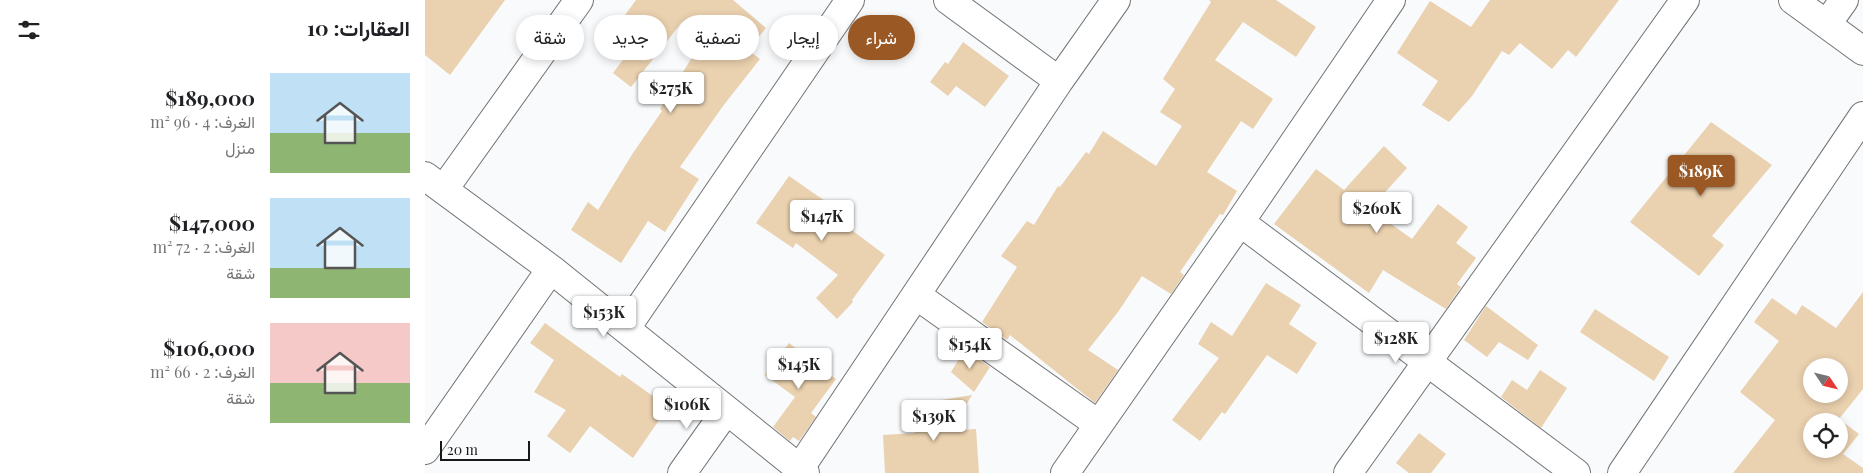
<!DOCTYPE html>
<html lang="ar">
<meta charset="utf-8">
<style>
:root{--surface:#fff;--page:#f2f2f2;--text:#202124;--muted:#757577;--accent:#995824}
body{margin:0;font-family:"Playfair Display",Vazirmatn,serif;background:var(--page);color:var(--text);direction:rtl;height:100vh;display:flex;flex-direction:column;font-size:19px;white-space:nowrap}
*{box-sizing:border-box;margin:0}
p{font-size:16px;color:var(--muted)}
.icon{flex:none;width:28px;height:28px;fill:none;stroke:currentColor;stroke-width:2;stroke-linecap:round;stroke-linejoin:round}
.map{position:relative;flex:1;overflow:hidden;direction:ltr}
.sheet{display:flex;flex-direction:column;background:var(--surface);width:425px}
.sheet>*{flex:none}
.guide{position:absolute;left:15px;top:15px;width:475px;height:45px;direction:rtl;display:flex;gap:10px}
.needle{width:32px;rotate:125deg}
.fabs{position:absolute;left:1378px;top:358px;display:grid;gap:10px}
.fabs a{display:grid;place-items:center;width:45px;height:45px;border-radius:50%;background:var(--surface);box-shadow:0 2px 8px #0003;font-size:25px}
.scale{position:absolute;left:15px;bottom:12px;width:90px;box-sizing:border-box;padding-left:5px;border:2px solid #171818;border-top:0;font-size:14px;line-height:18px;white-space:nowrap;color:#171818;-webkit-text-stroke:4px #f8fafc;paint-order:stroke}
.price{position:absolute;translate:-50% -42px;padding:0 11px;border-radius:5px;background:#fff;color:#222;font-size:16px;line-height:32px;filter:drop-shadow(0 1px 2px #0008)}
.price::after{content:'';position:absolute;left:50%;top:30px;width:15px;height:11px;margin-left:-8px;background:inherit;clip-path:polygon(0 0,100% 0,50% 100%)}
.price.on{background:var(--accent);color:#fff}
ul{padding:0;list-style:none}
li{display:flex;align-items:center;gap:15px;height:125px;padding:0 15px}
li span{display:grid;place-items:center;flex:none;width:140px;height:100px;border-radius:0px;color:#555}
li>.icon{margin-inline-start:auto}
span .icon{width:60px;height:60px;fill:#fffc;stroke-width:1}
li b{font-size:21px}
h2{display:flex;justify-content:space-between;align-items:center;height:60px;padding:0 15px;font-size:21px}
.pill{padding:0 18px;border-radius:22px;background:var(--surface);box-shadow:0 2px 8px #0003;font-size:18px;line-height:45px}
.pill.on{background:var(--accent);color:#fff}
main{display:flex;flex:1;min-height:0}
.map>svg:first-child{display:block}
.building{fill:#ead1af;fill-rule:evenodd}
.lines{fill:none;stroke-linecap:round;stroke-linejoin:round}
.minor-casing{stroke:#727475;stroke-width:30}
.highway-casing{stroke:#727475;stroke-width:30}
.minor{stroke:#fff;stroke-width:28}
.highway{stroke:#fff;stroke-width:28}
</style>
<main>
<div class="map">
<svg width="1438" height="473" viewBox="0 0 1438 473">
<rect width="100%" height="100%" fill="#f8fafc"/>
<!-- building -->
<path class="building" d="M0 0H80L25 75 0 55Z
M211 0H308L341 28 323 50 335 59 298 106 255 167 274 179 240 232 223 221 196 263 146 230 163 202 173 210 208 153 237 111 235 109 279 38 257 22 206 87 188 73 209 45 189 30Z
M784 0H851L891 27 871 57 818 22 790 60 848 99 828 129 816 121 782 172 812 191 798 215 795 214 755 272 759 275 746 294 717 276 693 312 663 350 693 370 670 403 585 335 582 340 557 322 592 267 576 256 602 221 609 225 633 186 635 187 661 152 664 154 678 131 731 166 757 126 735 112 750 89 738 79 786 2Z
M1065 0H1194L1151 57 1143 50 1127 69 1095 43 1084 55 1077 51 1047 96 1024 122 997 105 1013 81 972 53 1005 1 1046 27Z
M538 42 584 76 560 107 531 86 523 96 505 82 520 62 523 64Z
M1286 122 1347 165 1287 236 1299 245 1274 276 1205 222Z
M959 146 982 168 945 209 987 239 1013 204 1043 227 1031 243 1051 258 1032 284 1036 287 1021 309 958 270 944 293 849 224 891 169 919 190Z
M364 176 400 201 396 207 460 255 427 300 428 302 412 319 391 298 413 275 371 243 368 248 331 223Z
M841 283 876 305 864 324 892 343 872 374 842 355 800 414 797 412 775 441 747 420 794 358 773 344 786 322 807 336Z
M1438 292V389L1414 419 1434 434 1418 454 1438 468V473H1308L1350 420 1315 392 1354 341 1329 322 1347 298 1371 315 1377 305 1411 328ZM1386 366H1414V394H1386ZM1386 421H1414V449H1386Z
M1061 306 1113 345 1103 360 1074 342 1062 357 1039 340Z
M1170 309 1244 357 1229 381 1155 332Z
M120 323 195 377 197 374 243 407 208 458 165 426 145 453 122 436 141 410 109 392 129 360 105 343Z
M364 343 411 379 386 413 391 417 374 441 368 437 365 441 348 427 370 397 340 375Z
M540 349 565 367 549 392 526 372Z
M1115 370 1142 388 1116 428 1076 397 1087 380 1102 390Z
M547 395 525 431 551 429 554 473H460L458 435 490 433 486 405Z
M994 433 1021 454 1006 473H984L971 463Z"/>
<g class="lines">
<defs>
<path id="minor" d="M523 0 634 81
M1402 24 1419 0
M0 176 126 269 380 473
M19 189 154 0
M815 222 1151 473
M491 295 673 424
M201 328 425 0
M0 450 126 269
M375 468 634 81 691 0
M257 473 301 411
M640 473 815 222 966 0
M923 473 1260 0
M1197 473 1438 116"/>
<path id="highway" d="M1368 0 1438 51"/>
</defs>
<!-- minor casing -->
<use href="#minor" class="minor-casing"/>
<!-- highway casing -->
<use href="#highway" class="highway-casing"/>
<!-- minor -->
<use href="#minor" class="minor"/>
<!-- highway -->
<use href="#highway" class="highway"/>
</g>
</svg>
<div class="fabs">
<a><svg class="needle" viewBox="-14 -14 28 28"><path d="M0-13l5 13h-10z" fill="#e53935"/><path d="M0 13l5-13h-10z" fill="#757577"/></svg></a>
<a><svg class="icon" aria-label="locate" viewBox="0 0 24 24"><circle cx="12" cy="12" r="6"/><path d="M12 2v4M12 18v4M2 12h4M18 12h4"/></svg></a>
</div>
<div class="scale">20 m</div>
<b class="price" style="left:246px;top:114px">$275K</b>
<b class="price on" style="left:1276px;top:197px">$189K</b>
<b class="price" style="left:952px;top:234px">$260K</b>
<b class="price" style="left:397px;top:242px">$147K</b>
<b class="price" style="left:179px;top:338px">$153K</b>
<b class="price" style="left:971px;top:364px">$128K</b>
<b class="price" style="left:545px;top:370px">$154K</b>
<b class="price" style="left:374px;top:390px">$145K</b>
<b class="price" style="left:262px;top:430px">$106K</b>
<b class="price" style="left:509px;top:442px">$139K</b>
<div class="guide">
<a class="pill on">شراء</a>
<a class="pill">إيجار</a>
<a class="pill">تصفية</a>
<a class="pill">جديد</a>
<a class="pill">شقة</a>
</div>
</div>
<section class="sheet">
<h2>العقارات: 10<svg class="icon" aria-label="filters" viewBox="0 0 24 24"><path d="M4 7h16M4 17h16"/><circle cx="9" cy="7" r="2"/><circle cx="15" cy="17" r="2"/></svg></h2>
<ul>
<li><span style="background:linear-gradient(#bfe0f5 60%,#8fb573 0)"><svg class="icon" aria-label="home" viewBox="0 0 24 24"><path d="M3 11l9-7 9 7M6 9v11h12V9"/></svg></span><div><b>$189,000</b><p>الغرف: 4 · 96 m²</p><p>منزل</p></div></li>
<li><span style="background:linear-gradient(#bfe0f5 70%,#8fb573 0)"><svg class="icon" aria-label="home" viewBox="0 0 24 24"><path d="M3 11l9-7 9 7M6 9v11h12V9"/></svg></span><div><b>$147,000</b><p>الغرف: 2 · 72 m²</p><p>شقة</p></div></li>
<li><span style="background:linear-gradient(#f6c9c9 60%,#8fb573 0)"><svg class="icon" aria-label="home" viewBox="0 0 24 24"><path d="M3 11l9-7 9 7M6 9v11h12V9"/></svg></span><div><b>$106,000</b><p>الغرف: 2 · 66 m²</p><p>شقة</p></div></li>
</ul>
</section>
</main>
